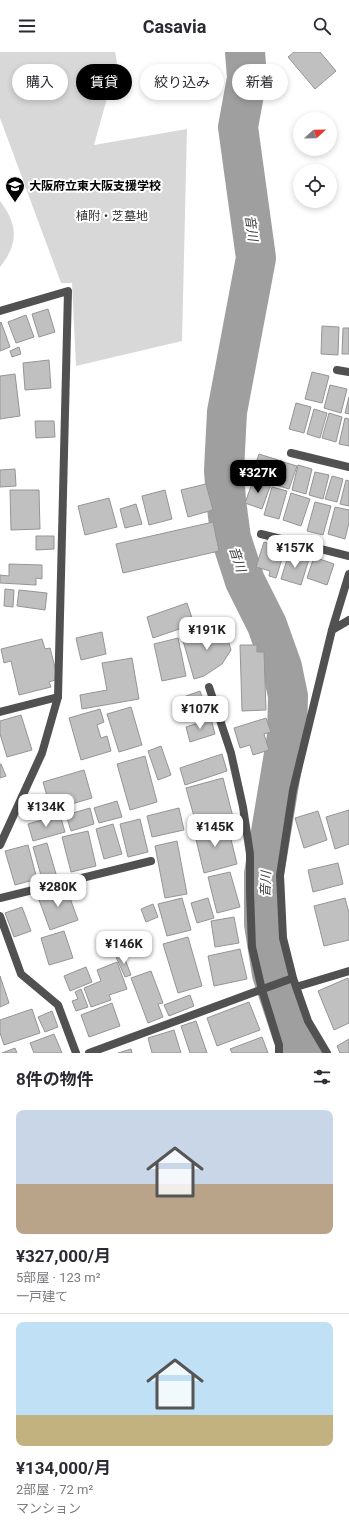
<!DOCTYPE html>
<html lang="ja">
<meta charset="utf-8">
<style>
:root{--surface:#fff;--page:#f2f2f3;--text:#2b2b33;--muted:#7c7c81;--line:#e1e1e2;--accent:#000}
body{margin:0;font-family:Roboto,"Noto Sans JP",sans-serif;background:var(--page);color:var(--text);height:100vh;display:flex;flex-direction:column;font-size:15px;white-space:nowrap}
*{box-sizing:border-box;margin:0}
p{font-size:13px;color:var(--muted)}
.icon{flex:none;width:22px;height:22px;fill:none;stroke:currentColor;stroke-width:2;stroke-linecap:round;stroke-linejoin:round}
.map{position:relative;height:1001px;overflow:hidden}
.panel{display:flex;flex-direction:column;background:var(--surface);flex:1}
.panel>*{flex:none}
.banner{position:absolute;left:12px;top:12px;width:325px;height:36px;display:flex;gap:8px}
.needle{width:26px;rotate:68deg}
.controls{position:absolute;left:293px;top:60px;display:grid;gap:8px}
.controls a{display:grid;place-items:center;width:44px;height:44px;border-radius:50%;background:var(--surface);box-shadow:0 2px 6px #0003;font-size:20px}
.price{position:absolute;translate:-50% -34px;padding:0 9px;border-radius:8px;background:#fff;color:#222;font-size:13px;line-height:26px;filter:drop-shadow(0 1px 2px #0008)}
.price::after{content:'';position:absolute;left:50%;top:24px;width:12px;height:9px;margin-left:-6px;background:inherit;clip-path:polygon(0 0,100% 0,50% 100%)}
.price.current{background:var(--accent);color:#fff}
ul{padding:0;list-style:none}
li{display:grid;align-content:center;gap:8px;height:212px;padding:0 16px}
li+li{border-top:1px solid var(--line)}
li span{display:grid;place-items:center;height:124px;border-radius:8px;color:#555}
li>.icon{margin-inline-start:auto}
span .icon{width:72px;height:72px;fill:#fffc;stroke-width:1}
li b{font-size:17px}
h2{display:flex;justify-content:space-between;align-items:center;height:48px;padding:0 16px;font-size:17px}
.chip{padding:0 14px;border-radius:18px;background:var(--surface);box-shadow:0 2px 6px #0003;font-size:14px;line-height:36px}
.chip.current{background:var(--accent);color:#fff}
header{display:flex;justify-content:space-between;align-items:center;height:52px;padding:0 16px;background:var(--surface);font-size:18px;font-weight:700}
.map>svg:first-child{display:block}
.green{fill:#d8d8d8}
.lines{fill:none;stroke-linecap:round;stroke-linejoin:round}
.river{stroke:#9f9f9f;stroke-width:40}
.building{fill:#c0c0c0;stroke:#959595}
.lane{stroke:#515151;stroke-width:8}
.street{stroke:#515151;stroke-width:8}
.labels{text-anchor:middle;stroke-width:4;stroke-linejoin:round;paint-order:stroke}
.poi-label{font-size:12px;font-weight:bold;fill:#000;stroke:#fff;text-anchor:start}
.park-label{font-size:12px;fill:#2f2f2f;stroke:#fff}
.water-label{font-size:13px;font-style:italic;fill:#404040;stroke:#fff}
</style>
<header><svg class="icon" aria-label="menu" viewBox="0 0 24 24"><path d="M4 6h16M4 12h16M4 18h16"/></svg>Casavia<svg class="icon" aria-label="search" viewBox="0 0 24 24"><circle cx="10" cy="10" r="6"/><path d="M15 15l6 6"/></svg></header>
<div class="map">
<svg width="349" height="1001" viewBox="0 0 349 1001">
<rect width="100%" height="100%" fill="#fff"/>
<!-- green -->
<path class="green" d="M0 0H115L117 10 94 93 187 77 182 289 76 314 72 231H61L0 66Z
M0 149C18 173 19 191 0 215Z"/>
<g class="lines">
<!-- river -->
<path class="river" d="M245 0 247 26 238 75 256 206 227 360 224 418 226 449 231 486 245 529 267 573 282 615 288 644 287 684 264 822V872L272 922 292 982 306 1001"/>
</g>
<!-- building -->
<path class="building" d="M294 0H320L336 19 315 37 288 5Z
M48 257 55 280 39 285 32 262Z
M26 263 34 285 16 291 8 270Z
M1 270 10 295 0 299V271Z
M322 274 339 275 338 303 321 302Z
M343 276H349V302H342Z
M19 295 21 302 12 305 10 299Z
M49 308 51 336 25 338 23 311Z
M312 320 329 324 322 351 305 347Z
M15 322 20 364 0 367V324Z
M330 333 347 337 341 361 324 356Z
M349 345V362L345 361Z
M296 351 311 355 304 381 289 377Z
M314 357 327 361 320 386 307 382Z
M329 361 342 365 336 390 322 386Z
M345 366 349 367V394L339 392Z
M35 369H54L55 385 36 386Z
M259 402 278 408 271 428 252 422Z
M280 409 297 414 289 437 273 432Z
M298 413 312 417 306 442 292 438Z
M15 417 16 434 0 435V418Z
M315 420 329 423 323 447 309 443Z
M332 424 343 427 337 450 325 447Z
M254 426 271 432 262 457 245 451Z
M346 428 349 429V454L340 452Z
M206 432 213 458 188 465 181 438Z
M272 435 287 439 279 467 264 463Z
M10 438H39L40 477 11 478Z
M165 438 172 467 149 473 142 444Z
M291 441 310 447 301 474 283 468Z
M109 446 117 475 85 483 78 454Z
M315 450 331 454 323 483 307 479Z
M136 452 142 472 125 476 120 457Z
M335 455 349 458V471L345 487 328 482Z
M213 470 219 499 123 521 116 492Z
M36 484H54V497L36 498Z
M264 490 285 497 276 526 269 524 270 519 256 515Z
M289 501 309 507 301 533 281 527Z
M314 505 334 512 327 533 307 526Z
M9 512 42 513V527L36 526V533L0 531V523L9 524Z
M5 537 14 538 13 555 4 554Z
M19 538 47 541 45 558 17 554Z
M187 551 194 572 153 586 147 565Z
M224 574 231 598 222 612 204 624 194 627 182 585Z
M102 580 106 602 81 608 76 586Z
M178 586 186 624 162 629 154 592Z
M42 587 45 597 50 596 58 627 49 630 51 635 19 643 11 609 4 611 1 597Z
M240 593H257V600H264L266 658 242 659Z
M132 606 139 647 82 657 80 643 107 638 102 611Z
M200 639 208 661 186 669 178 647Z
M131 655 142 693 119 700 107 662Z
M100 657 104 670 97 673 101 686 107 684 111 699 81 708 69 666Z
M21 663 32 698 7 705 0 682V669Z
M266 666 271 680 264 682 269 698 253 703 250 693 240 696 234 676Z
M211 667 215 682 190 690 186 675Z
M161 694 171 723 158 728 148 699Z
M222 702 227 719 185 733 180 716Z
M145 704 157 750 130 758 117 712Z
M0 712H1L6 724 0 726Z
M84 718 92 746 51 758 43 730Z
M223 726 233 765 197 775 186 736Z
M117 749 122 765 99 771 94 756Z
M90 756 94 772 71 779 66 763Z
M179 756 184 778 152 785 147 764Z
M349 758V792L335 797 326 765Z
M318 759 327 788 304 796 295 766Z
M60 763 65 780 33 789 28 772Z
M140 767 148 800 128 805 120 772Z
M227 771 237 812 204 821 194 779Z
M113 772 122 802 104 807 96 777Z
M88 779 96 814 71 820 62 785Z
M177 789 187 842 165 846 155 794Z
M47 791 56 822 42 827 33 795Z
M28 793 37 827 15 833 5 799Z
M338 811 343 832 313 840 308 818Z
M230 820 240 855 217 861 208 825Z
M66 835 78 868 50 878 38 845Z
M182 846 191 878 167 884 158 852Z
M208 846 214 866 197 871 191 851Z
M345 846 349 861V888L324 894 314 854Z
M153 852 158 865 146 870 141 857Z
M22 855 31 879 14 885 5 861Z
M234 865 239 891 215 895 211 869Z
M64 879 73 906 49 913 41 886Z
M188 885 202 934 178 941 163 892Z
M240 897 247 927 214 934 208 904Z
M123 902 131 923 125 925 116 905Z
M117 910 127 937 109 943 111 948 91 955 84 936 101 929 97 918Z
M86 915 92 930 70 939 64 924Z
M151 919 163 951 158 952 163 965 148 971 131 926Z
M0 924 9 951 0 955Z
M348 926 349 930V971L334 978 318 939Z
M81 937 88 955 76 959 72 949 78 947 75 940Z
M190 943 194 954 169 964 164 953Z
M249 950 260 978 217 994 207 966Z
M112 951 120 974 89 985 81 963Z
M32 957 40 981 4 993 0 981V968Z
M52 959 58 975 45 980 38 965Z
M196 969 207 1001H190L181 974Z
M174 978 181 1001H152L148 986Z
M54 982 62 1001H34L30 991Z
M262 985 268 1001H232L230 997Z
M349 987V1001H340L337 994Z
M15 996 17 1001H2Z
M131 997 132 1001H118Z"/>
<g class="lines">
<!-- lane -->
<path class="lane" d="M337 318 349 320
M291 401 349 415
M261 482 349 504"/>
<!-- street -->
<path class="street" d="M0 259 68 239 58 645 42 701 0 793
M332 578 349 568
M209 635 231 701 243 755 250 802V840L252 895 262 938 279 993V1001
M0 660 58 645
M0 846 151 809
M0 864 21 922 58 953 76 1001
M296 935 349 919
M89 1001 293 926
M327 1001 308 969 293 926 283 886 280 823 293 738 332 578 349 522"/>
</g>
<!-- icons -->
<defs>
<symbol id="school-pin" viewBox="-11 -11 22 30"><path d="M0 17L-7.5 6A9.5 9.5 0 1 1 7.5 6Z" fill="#000" stroke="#fff"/><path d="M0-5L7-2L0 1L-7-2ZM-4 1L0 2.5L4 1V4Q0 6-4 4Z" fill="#fff"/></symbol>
</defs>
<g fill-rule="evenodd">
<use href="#school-pin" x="4" y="123" width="22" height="30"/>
</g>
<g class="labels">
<!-- poi labels -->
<g class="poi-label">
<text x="29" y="138">大阪府立東大阪支援学校</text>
</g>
<!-- park labels -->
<g class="park-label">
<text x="112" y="168">植附・芝墓地</text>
</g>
<!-- water labels -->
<g class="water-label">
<text transform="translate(252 176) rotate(82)" y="5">音川</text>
<text transform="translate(238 507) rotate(72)" y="5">音川</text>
<text transform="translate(265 832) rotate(-88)" y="5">音川</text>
</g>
</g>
</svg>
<div class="controls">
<a><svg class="needle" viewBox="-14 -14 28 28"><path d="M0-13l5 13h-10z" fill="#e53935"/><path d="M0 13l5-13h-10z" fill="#7c7c81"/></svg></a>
<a><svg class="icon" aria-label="locate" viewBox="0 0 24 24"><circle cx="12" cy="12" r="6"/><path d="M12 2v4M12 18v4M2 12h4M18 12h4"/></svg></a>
</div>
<b class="price current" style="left:258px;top:442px">¥327K</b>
<b class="price" style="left:295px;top:517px">¥157K</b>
<b class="price" style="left:207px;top:599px">¥191K</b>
<b class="price" style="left:200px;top:678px">¥107K</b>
<b class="price" style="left:46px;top:776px">¥134K</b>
<b class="price" style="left:215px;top:796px">¥145K</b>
<b class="price" style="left:58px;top:856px">¥280K</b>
<b class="price" style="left:124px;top:913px">¥146K</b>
<div class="banner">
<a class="chip">購入</a>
<a class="chip current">賃貸</a>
<a class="chip">絞り込み</a>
<a class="chip">新着</a>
</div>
</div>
<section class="panel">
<h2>8件の物件<svg class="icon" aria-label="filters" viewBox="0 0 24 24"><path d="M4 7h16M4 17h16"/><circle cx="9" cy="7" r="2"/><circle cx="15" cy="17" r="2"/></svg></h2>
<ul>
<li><span style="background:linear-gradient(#c9d6e8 60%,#b9a48a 0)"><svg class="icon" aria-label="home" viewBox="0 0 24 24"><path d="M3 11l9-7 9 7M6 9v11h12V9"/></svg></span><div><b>¥327,000/月</b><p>5部屋 · 123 m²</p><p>一戸建て</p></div></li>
<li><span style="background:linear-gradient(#bfe0f5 75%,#c2b280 0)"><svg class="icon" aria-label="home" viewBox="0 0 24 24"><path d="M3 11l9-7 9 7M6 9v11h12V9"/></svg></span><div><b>¥134,000/月</b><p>2部屋 · 72 m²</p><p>マンション</p></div></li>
</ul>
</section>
